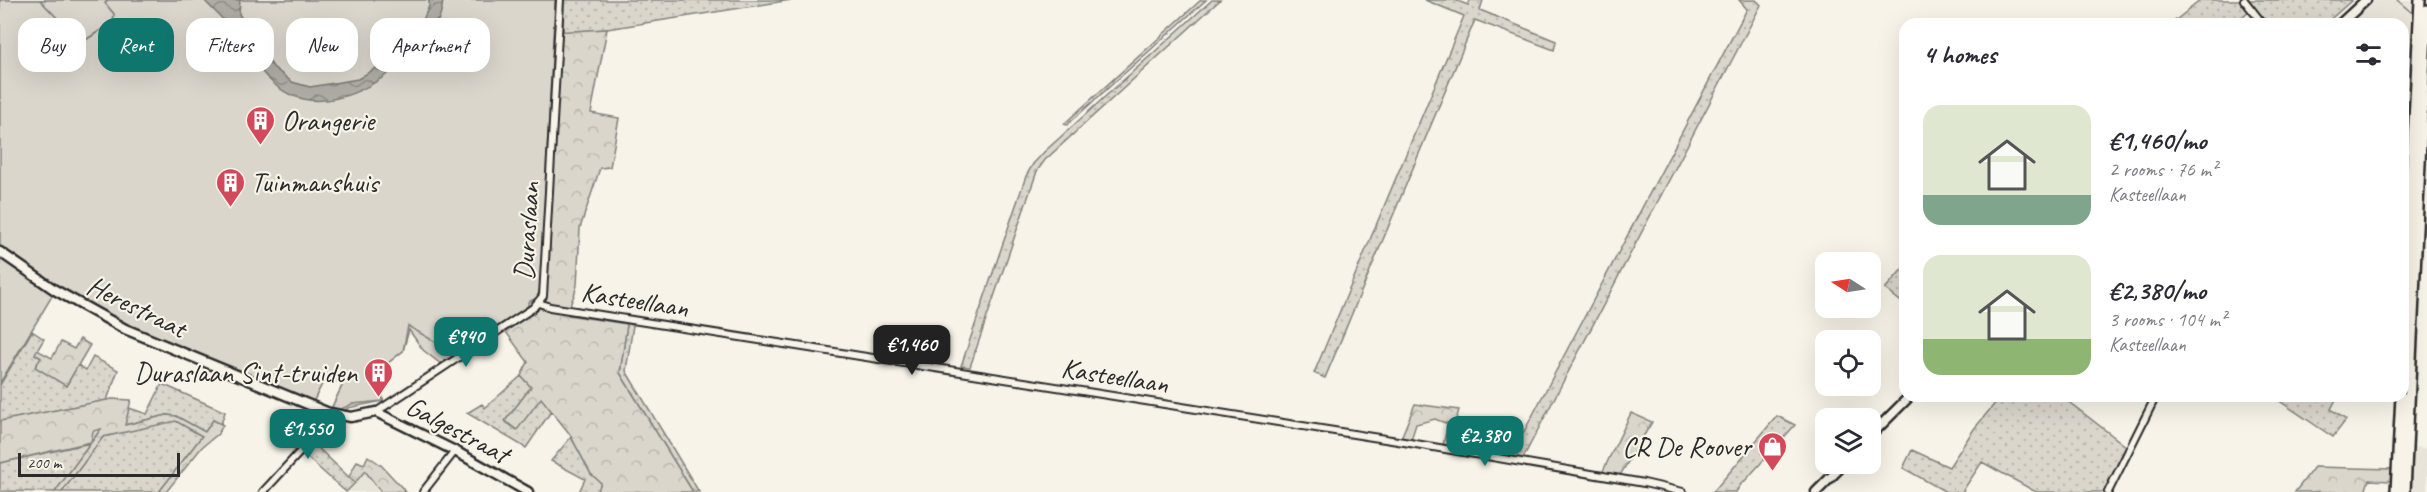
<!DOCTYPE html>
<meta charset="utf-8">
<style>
:root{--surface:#fff;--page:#f2f2f3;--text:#2b2b33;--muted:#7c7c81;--accent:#0f766e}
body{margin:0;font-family:Caveat,sans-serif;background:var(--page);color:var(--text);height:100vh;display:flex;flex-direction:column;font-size:22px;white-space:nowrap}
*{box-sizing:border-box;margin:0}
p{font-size:20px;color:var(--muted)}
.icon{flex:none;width:33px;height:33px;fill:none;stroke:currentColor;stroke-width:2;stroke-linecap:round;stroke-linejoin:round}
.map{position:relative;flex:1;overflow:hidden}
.drawer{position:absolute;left:1899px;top:18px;width:510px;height:384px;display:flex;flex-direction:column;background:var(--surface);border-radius:18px;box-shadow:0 6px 24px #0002}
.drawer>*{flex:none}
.banner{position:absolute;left:18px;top:18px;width:570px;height:54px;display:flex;gap:12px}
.needle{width:39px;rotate:282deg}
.controls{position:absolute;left:1815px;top:252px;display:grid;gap:12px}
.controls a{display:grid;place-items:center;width:66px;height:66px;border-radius:12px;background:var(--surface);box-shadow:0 6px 24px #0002;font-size:30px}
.scale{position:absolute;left:18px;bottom:15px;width:162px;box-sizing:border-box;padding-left:6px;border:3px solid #2b2b2b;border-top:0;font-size:16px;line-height:21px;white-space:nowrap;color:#2b2b2b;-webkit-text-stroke:4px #f7f3e8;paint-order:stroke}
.price{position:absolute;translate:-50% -51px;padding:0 14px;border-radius:12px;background:var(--accent);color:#fff;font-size:20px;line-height:39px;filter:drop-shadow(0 2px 3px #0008)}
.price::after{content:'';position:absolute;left:50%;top:36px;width:18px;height:14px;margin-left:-9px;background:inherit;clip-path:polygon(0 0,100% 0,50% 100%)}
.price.current{background:#222;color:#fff}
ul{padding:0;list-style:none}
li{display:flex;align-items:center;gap:18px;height:150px;padding:0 24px}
li span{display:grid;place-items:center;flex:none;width:168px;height:120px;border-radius:18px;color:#555}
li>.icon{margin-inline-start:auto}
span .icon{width:72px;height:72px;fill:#fffc;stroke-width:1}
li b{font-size:26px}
h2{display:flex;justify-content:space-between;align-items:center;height:72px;padding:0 24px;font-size:26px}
.pill{padding:0 21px;border-radius:18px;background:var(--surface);box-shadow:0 6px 24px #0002;font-size:21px;line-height:54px}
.pill.current{background:var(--accent);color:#fff}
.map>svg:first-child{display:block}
.built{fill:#e8e4da}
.grass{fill:url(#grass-dots);stroke:#82807c;stroke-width:1.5}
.forest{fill:url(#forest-crowns);stroke:#82807c;stroke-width:1.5}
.park{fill:#dad6cc;stroke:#82807c;stroke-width:1.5}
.water{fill:url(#water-waves);stroke:#7a7874;stroke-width:1.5}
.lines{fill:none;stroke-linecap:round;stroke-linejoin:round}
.stream{stroke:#7a7874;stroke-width:1.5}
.street-casing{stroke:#2b2b2b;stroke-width:10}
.secondary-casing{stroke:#2b2b2b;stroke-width:13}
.primary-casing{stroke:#2b2b2b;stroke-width:14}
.street{stroke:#f7f3e8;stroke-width:6}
.secondary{stroke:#f7f3e8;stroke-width:8}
.primary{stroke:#f7f3e8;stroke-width:9}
.labels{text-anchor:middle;stroke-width:4.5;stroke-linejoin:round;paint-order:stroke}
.poi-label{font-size:28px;fill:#2b2b2b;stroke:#f7f3e8;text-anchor:start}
.street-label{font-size:28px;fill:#2b2b2b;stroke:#f7f3e8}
</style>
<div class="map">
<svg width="2427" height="492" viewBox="0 0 2427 492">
<defs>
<pattern id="grass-dots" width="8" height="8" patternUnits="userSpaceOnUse" patternTransform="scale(1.5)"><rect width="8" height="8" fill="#dad6cc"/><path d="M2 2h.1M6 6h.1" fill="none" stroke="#bbb8af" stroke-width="1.8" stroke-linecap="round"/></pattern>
<pattern id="forest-crowns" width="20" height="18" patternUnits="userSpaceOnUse" patternTransform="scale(1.5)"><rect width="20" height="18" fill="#dad6cc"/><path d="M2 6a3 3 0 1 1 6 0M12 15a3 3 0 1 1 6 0" fill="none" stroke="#bbb8af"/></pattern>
<pattern id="water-waves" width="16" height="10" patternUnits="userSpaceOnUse" patternTransform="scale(1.5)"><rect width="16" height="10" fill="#afaca4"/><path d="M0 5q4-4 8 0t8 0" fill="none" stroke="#8f8c86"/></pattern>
</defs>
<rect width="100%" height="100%" fill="#f7f3e8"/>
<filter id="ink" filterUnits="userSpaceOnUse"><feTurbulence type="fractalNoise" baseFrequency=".0167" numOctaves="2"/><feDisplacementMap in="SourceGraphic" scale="12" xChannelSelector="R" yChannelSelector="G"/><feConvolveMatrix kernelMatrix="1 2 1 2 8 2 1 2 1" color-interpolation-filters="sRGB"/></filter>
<g filter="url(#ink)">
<!-- built -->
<path class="built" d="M2369 0H2412L2406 134 2403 133V24H2345Z
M2412 447 2427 448V492H2410Z
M365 471 381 492H346Z"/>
<!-- grass -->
<path class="grass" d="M564 0H791L607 29 563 32Z
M1201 0H1206L1067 125 1064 124Z
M1212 0H1220L1045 160 1037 171 970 367 961 366 1026 176 1033 164 1044 152Z
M1425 0H1455L1468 5 1470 0H1483L1480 10 1556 41 1554 50 1475 20 1325 378 1314 373 1464 16Z
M1739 0H1756L1761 5 1522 460 1510 458 1747 9Z
M2201 0H2242L2249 11 2233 24H2171Z
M2245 0H2352L2325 24H2265Z
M1905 266V305L1885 289Z
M627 324 633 325 626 371 699 492H693L620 373Z
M32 331 44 339 35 354 41 358 66 386 78 365 86 370 93 357 118 370 107 400 0 421V385Z
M521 376 531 387 505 421 517 429 541 397 552 410 526 448 467 413 482 404 485 408Z
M162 384 225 412 221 424 213 420 205 432 176 416 167 415 124 425 129 408 147 414Z
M2001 396H2061L2127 447 2106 492H2036L1982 462 1962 492H1946L1903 468 1912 450 1949 467 1974 429Z
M2281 396H2313L2320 400 2323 396H2338L2331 409 2346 420 2333 437 2278 400Z
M1777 416 1795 425 1744 482 1743 481 1736 492H1713Z
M170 421H176L202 436 159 492H62L103 437Z
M101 429 55 492 0 491V463L90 443 93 430Z
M571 437 591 474 602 483 597 492H579L585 479 551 461Z
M312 442 355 483 346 492 302 453Z"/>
<!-- forest -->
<path class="forest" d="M0 0H555L553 32 607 29 591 113 619 118 610 167 600 168 580 228 577 285C575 296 569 304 568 315L627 324 620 373 693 492H597L601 483 591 474 569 433 541 398 517 430 505 421 531 387 521 376 528 362 506 332 509 330 505 322 441 364 423 350 409 330 403 351 379 370 383 401 348 408 343 412 331 409 343 384 326 376 313 402 166 344 167 332 503 306 161 330 160 342 135 332 57 289Z
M80 339 90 345 66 386 35 367 41 358 35 354 37 350 52 358 61 342 74 349Z
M112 399 131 400 125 425 167 415 176 416 205 432 213 420 223 425 218 434 202 447 166 492H159L202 436 176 421 103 437 62 492H55L101 429 93 431 91 442 0 463V421Z
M1415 404 1459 410 1449 446 1443 445 1448 424 1435 419 1416 424 1411 440 1401 438Z
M1631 413 1652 422 1619 477 1602 473Z
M368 456 381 465 406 492H381L365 471 355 483 349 477 357 461 364 464Z
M2314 467 2392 469 2391 481 2369 480 2365 492H2295Z"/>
<!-- park -->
<path class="park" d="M0 0H555L540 288 537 298 528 302V306L456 354 408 326 403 351 379 370 383 401 352 404 339 410 332 407 343 384 326 376 313 402 132 327 58 286 0 383Z"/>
<!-- water -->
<path class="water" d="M204 0H240L239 14 273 67 292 82 310 87 358 79 392 58 420 27 429 6V0H443C442 28 419 49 398 66 365 93 313 118 274 84 256 69 246 48 232 30 224 19 213 10 204 0Z"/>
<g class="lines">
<!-- stream -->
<path class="stream" d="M40 0 81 43 113 22 114 14 105 3 108 0
M2397 0 2411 12"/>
<defs>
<path id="street" d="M2244 0 2263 24
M539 303 550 307 1404 442 1644 483 1683 492
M376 412 533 308 543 296 560 0
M263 492 322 428 329 413
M423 492 455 451
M2108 492 2156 396"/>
<path id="secondary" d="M2340 24 2366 0
M0 252 55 290 125 329 329 413 351 417 376 412 455 451 528 492
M1870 436 1910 396
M1816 492 1844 464"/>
<path id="primary" d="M2403 343 2420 0
M2396 492 2401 396
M2405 492 2427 10"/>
</defs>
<!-- street casing -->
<use href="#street" class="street-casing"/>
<!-- secondary casing -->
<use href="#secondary" class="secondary-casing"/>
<!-- primary casing -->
<use href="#primary" class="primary-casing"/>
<!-- street -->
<use href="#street" class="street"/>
<!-- secondary -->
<use href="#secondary" class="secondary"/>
<!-- primary -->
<use href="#primary" class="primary"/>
</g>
</g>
<!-- icons -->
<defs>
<symbol id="building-pin" viewBox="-11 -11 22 30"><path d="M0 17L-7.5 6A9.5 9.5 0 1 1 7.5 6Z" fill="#d1495b" stroke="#f7f3e8"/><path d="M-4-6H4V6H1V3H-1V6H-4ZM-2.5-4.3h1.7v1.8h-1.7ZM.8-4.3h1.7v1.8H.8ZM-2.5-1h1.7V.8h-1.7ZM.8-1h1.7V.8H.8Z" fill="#fff"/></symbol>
<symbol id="shop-pin" viewBox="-11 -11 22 30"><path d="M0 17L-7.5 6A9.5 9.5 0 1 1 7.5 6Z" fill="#d1495b" stroke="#f7f3e8"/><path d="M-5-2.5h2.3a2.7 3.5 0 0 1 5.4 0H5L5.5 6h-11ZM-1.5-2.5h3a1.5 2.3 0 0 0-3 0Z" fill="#fff"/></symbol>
</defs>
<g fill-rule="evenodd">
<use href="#building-pin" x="244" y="104" width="33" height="45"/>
<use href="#building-pin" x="214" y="166" width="33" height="45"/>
<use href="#building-pin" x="362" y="356" width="33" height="45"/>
<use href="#shop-pin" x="1756" y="430" width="33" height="45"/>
</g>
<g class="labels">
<!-- poi labels -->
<g class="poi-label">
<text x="282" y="130">Orangerie</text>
<text x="251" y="192">Tuinmanshuis</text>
<text x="357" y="382" text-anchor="end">Duraslaan Sint-truiden</text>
<text x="1751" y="456" text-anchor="end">CR De Roover</text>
</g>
<!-- street labels -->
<g class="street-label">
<text transform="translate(526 231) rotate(-86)" y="10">Duraslaan</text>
<text transform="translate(635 299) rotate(9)" y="10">Kasteellaan</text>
<text transform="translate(137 306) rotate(26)" y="10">Herestraat</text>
<text transform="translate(1115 375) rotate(9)" y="10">Kasteellaan</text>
<text transform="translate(458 429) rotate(28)" y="10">Galgestraat</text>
</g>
</g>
</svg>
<div class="controls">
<a><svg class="needle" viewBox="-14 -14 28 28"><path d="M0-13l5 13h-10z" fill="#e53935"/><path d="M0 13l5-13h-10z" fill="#7c7c81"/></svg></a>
<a><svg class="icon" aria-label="locate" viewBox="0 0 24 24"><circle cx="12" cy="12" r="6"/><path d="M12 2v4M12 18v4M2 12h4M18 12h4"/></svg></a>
<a><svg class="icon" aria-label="layers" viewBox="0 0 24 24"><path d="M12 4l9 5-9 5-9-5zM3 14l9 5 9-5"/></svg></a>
</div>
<div class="scale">200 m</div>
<b class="price" style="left:466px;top:368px">€940</b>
<b class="price current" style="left:912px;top:376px">€1,460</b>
<b class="price" style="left:308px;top:460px">€1,550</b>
<b class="price" style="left:1485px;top:467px">€2,380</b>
<div class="banner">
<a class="pill">Buy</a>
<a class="pill current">Rent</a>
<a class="pill">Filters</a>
<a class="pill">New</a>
<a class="pill">Apartment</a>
</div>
<section class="drawer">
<h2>4 homes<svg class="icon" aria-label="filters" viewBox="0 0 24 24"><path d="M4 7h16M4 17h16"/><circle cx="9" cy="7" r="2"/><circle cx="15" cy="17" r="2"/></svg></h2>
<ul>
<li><span style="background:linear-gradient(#dfe7d0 75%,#7fa58c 0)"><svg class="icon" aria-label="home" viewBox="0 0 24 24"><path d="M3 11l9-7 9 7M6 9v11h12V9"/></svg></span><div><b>€1,460/mo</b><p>2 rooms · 76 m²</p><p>Kasteellaan</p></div></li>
<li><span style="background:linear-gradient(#dfe7d0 70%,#8fb573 0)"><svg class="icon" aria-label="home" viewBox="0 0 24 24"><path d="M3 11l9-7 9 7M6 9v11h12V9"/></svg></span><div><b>€2,380/mo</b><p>3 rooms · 104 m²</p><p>Kasteellaan</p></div></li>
</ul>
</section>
</div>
